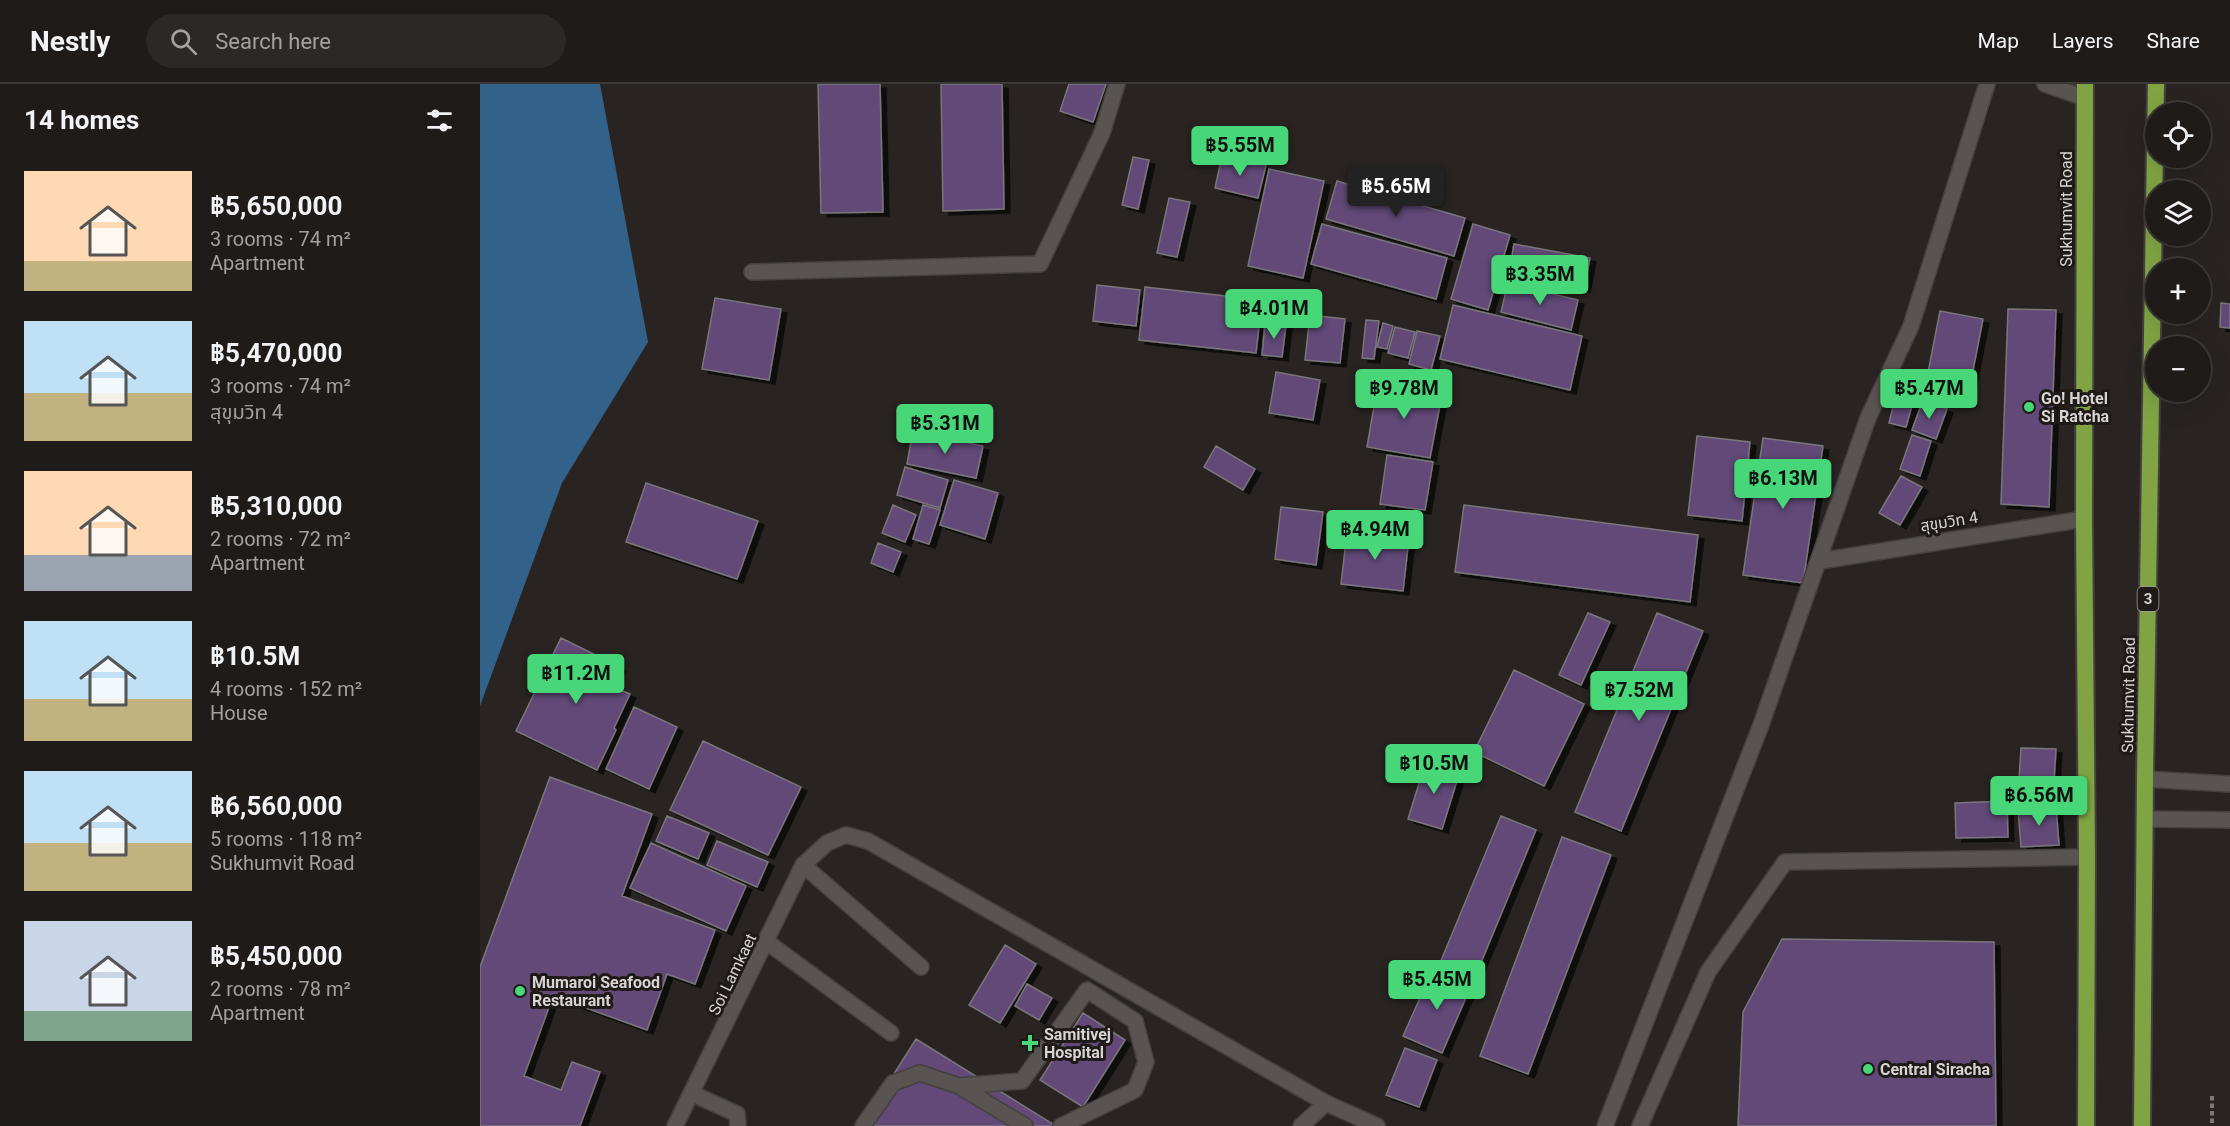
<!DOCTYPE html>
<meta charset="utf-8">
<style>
:root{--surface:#1f1b19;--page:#2c2826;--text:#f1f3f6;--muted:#a1a1a2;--line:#3c3938;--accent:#47d779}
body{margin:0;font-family:Roboto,"Noto Sans Thai",sans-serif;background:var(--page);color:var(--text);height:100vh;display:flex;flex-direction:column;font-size:22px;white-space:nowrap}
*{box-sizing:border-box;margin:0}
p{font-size:20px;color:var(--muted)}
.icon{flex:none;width:33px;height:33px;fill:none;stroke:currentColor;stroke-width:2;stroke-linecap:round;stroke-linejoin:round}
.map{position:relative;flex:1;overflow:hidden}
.drawer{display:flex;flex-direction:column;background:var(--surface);width:480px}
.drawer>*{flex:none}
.tools{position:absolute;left:1665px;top:18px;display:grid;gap:12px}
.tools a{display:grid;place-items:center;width:66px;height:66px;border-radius:50%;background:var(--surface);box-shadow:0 6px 24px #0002,0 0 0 2px var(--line);font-size:30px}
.price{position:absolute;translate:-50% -51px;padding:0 14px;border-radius:6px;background:var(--accent);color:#111;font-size:20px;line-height:39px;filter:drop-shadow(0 2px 3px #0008)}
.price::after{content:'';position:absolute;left:50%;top:36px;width:18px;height:14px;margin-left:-9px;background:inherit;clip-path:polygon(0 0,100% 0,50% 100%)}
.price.current{background:#222;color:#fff}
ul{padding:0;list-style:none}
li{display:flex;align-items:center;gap:18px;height:150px;padding:0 24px}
li span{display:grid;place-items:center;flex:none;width:168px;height:120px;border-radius:0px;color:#555}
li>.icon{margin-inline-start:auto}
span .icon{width:72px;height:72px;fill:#fffc;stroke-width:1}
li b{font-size:26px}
h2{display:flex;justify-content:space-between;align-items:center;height:72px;padding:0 24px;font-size:26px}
header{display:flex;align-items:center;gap:36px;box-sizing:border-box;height:84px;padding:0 30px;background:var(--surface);border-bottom:2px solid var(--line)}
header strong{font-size:28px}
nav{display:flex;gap:33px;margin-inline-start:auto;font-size:21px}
.search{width:420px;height:54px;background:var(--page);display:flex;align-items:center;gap:15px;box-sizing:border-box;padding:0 21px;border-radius:33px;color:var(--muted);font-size:22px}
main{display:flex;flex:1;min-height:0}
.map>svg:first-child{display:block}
.water{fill:#326289}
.building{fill:#624878;stroke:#79767b;stroke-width:1.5;filter:url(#shadow)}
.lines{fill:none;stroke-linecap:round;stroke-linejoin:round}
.service-casing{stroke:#45413f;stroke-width:18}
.minor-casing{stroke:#45413f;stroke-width:18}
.trunk-casing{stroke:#45413f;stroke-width:20}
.path{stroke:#7d7876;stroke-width:4;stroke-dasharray:4.5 3;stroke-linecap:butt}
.service{stroke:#595351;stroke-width:15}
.minor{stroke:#595351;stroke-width:15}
.trunk{stroke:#80a444;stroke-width:16}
.poi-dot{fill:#47d779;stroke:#1f1a18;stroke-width:2}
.labels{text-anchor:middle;stroke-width:6;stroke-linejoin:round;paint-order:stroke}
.shield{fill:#1f1a18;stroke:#a09c9b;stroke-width:1.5}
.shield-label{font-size:15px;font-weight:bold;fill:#d8d4d3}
.street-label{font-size:16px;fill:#d8d4d3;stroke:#1f1a18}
.poi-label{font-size:16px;font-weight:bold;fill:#d8d4d3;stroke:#1f1a18;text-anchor:start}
</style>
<header>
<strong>Nestly</strong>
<div class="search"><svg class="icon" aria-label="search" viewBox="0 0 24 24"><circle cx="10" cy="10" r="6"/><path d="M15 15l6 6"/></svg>Search here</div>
<nav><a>Map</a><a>Layers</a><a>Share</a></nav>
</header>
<main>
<section class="drawer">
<h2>14 homes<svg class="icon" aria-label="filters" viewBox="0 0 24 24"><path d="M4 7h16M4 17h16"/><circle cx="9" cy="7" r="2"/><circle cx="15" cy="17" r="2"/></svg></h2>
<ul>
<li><span style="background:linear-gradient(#ffd9b3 75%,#c2b280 0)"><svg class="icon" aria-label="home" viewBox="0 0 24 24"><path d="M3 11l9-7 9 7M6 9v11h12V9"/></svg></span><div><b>฿5,650,000</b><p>3 rooms · 74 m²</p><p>Apartment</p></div></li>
<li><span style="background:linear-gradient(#bfe0f5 60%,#c2b280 0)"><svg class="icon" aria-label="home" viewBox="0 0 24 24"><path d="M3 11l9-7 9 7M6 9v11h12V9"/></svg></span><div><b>฿5,470,000</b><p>3 rooms · 74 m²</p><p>สุขุมวิท 4</p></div></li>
<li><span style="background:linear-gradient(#ffd9b3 70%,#9aa5b1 0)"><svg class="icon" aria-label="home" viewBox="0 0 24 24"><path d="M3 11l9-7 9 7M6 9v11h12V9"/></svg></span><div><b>฿5,310,000</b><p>2 rooms · 72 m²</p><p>Apartment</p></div></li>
<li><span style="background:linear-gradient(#bfe0f5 65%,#c2b280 0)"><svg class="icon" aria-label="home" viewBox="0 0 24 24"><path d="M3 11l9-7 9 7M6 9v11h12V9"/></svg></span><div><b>฿10.5M</b><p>4 rooms · 152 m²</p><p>House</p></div></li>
<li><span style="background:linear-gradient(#bfe0f5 60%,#c2b280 0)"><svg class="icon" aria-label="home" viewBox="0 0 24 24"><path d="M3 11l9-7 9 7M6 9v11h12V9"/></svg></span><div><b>฿6,560,000</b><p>5 rooms · 118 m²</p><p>Sukhumvit Road</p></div></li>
<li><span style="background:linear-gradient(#c9d6e8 75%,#7fa58c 0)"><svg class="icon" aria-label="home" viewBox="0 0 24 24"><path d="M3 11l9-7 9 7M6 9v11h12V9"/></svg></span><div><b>฿5,450,000</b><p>2 rooms · 78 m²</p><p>Apartment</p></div></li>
</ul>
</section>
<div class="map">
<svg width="1750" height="1042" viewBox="0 0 1750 1042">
<defs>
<filter id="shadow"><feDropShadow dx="6" dy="4" stdDeviation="0" flood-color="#0009"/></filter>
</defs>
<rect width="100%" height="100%" fill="#292421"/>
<!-- water -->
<path class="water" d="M0 0H120L168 258 82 399 0 622Z"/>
<!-- building -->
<path class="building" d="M338 0H400L403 128 341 129Z
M461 0H522L524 125 463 127Z
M589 0H626L613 38 580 27Z
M742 72 786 81 778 114 735 104Z
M653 73 669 76 658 125 642 121Z
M789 85 844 97 823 194 768 182Z
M857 97 985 134 974 172 846 135Z
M689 114 710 118 697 173 677 169Z
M842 140 967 174 956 215 831 180Z
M993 140 1030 151 1008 226 971 215Z
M1034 160 1110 174 1104 204 1029 190Z
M1028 199 1098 216 1091 246 1021 228Z
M617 201 660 206 656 242 613 237Z
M665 203 782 216 776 269 659 256Z
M235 214 301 225 289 296 222 285Z
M1741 219 1750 220V244L1740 243Z
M973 221 1102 252 1090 306 960 275Z
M1528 225 1576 226 1569 423 1521 420Z
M1460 227 1503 235 1487 317 1444 309Z
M830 231 865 235 860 279 825 276Z
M886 236 899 237 894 275 882 274Z
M785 239 806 241 802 273 782 271Z
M903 239 913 242 907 265 897 263Z
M915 243 935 248 928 274 908 269Z
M937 247 960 252 951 286 929 280Z
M796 288 840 296 833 336 789 329Z
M898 299 962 310 950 374 887 363Z
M1418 303 1436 307 1426 343 1409 339Z
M1443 316 1467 325 1456 355 1432 346Z
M433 347 503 362 496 394 427 380Z
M1432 351 1451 357 1440 392 1420 385Z
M1217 352 1270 358 1262 437 1208 431Z
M1283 354 1343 362 1323 499 1263 491Z
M736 362 775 385 763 406 724 383Z
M907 371 953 378 945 426 900 420Z
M425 383 468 396 460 424 417 411Z
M1421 392 1442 403 1420 441 1399 429Z
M474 396 518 409 505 455 460 441Z
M166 399 278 437 257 495 146 458Z
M413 421 436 431 425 458 402 449Z
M443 421 460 426 449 460 433 455Z
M984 421 1218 451 1210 518 975 488Z
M801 423 843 428 836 481 795 475Z
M867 448 929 454 923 507 861 500Z
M398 459 421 468 413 488 391 479Z
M1108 529 1130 538 1101 601 1079 591Z
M1177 529 1223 547 1141 747 1095 728Z
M81 554 140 583 131 602 150 610 134 644 136 646 117 686 36 647Z
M1034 586 1104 620 1064 702 994 668Z
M154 623 197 643 169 705 126 685Z
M223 657 321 703 288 771 190 726Z
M1541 664 1576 665 1574 697 1539 696Z
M946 677 980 687 962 745 928 735Z
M70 693 172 730 142 812 235 846 215 900 187 890 167 946 73 912 44 992 81 1006 92 978 120 988 100 1042H0V883Z
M1527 717 1528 753 1476 754 1475 719Z
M1576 722 1579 761 1541 763 1538 725Z
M187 732 229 749 218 775 176 757Z
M1021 732 1056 746 995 893 960 879Z
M1082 753 1131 771 1048 990 1000 972Z
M237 757 288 778 277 803 227 781Z
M171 759 266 802 246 847 150 804Z
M1302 855 1514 858 1516 1042H1258L1263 928Z
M525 861 556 880 520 939 489 921Z
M953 885 991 902 962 969 923 952Z
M547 900 572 914 559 936 535 922Z
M603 929 645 956 603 1023 560 996Z
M436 955 576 1042H381Z
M925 964 957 976 939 1023 906 1011Z"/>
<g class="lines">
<defs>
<path id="service" d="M272 188 560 180 622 49 637 0
M1665 695 1750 700
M1665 735 1750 736
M323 781 441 883
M287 858 411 949
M479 1002 542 997 607 906 655 937 666 978 655 1006 581 1042
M213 1010 257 1030 258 1042
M383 1042 413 999 440 989 479 1002 545 1042
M821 1042 846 1019
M1160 1042 1228 888 1305 778 1607 773"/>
<path id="minor" d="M1565 0 1605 14
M1340 477 1604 435
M195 1042 323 781 347 759 366 751 388 757 846 1019 897 1042
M1125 1042 1281 641 1388 334 1431 242 1507 0"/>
<path id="trunk" d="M1605 0 1604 435 1607 773 1606 1042
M1662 1042 1665 695 1676 0"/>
</defs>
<!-- service casing -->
<use href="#service" class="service-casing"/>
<!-- minor casing -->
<use href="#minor" class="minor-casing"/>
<!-- trunk casing -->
<use href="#trunk" class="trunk-casing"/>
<!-- path -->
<path class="path" d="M1732 1012V1042"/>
<!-- service -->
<use href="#service" class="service"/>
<!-- minor -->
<use href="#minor" class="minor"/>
<!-- trunk -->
<use href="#trunk" class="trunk"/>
</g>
<!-- markers -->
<g class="poi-dot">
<circle cx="1549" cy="323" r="6"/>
<circle cx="40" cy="907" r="6"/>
<path d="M547 950h6v6h6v6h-6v6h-6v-6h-6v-6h6z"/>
<circle cx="1388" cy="985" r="6"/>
</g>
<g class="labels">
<!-- shield labels -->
<rect class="shield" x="1657.5" y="503" width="21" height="24" rx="4.5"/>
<g class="shield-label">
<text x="1668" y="520">3</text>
</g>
<!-- street labels -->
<g class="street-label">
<text transform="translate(1586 125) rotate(-90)" y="6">Sukhumvit Road</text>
<text transform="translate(1469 437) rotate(-9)" y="6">สุขุมวิท 4</text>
<text transform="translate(1648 611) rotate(-89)" y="6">Sukhumvit Road</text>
<text transform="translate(252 890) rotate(-64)" y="6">Soi Lamkaet</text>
</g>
<!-- poi labels -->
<g class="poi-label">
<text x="1561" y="320">Go! Hotel<tspan x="1561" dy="18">Si Ratcha</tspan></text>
<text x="52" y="904">Mumaroi Seafood<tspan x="52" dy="18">Restaurant</tspan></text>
<text x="564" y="956">Samitivej<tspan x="564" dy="18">Hospital</tspan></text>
<text x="1400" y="991">Central Siracha</text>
</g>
</g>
</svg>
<div class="tools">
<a><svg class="icon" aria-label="locate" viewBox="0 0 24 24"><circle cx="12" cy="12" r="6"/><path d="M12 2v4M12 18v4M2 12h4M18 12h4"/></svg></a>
<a><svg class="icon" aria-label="layers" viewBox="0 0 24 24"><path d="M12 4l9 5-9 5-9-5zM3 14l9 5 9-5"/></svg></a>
<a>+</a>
<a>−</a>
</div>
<b class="price" style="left:760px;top:93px">฿5.55M</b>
<b class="price current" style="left:916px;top:134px">฿5.65M</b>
<b class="price" style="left:1060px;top:222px">฿3.35M</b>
<b class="price" style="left:794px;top:256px">฿4.01M</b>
<b class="price" style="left:924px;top:336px">฿9.78M</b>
<b class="price" style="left:1449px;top:336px">฿5.47M</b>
<b class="price" style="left:465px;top:371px">฿5.31M</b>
<b class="price" style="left:1303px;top:426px">฿6.13M</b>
<b class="price" style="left:895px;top:477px">฿4.94M</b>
<b class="price" style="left:96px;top:621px">฿11.2M</b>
<b class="price" style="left:1159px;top:638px">฿7.52M</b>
<b class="price" style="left:954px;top:711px">฿10.5M</b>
<b class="price" style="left:1559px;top:743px">฿6.56M</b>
<b class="price" style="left:957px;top:927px">฿5.45M</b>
</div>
</main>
